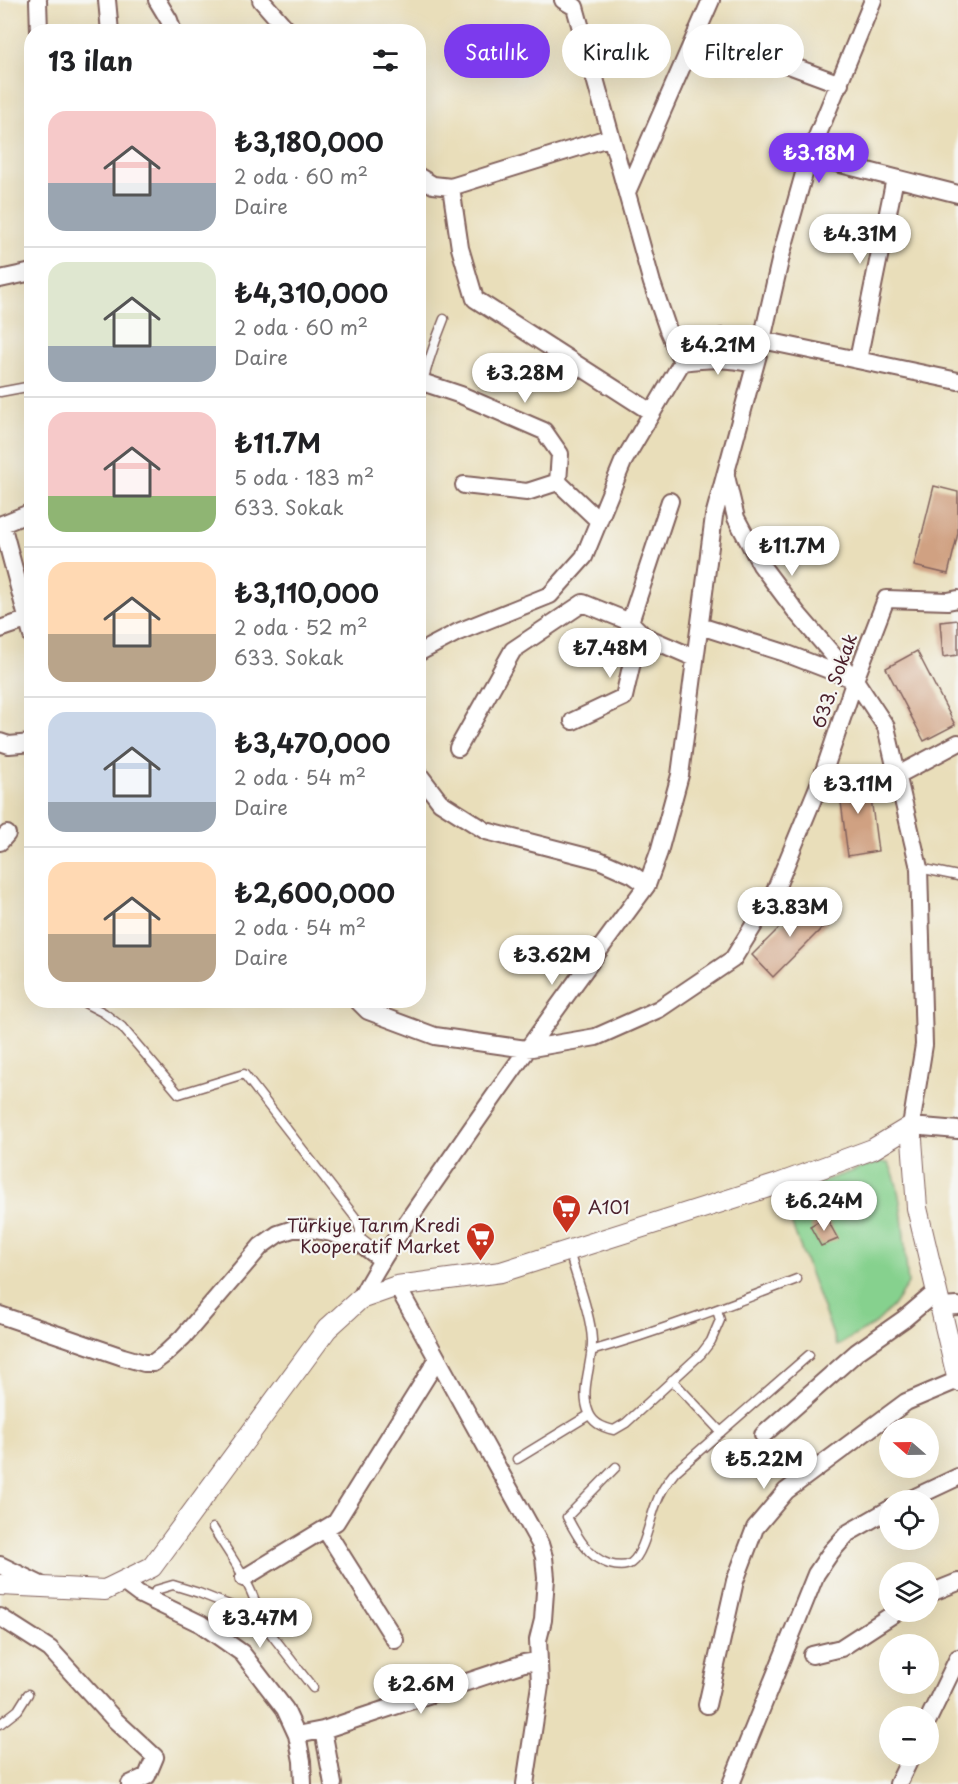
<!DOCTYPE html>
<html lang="tr">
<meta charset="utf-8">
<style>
:root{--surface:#fff;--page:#f6f6f6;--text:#202124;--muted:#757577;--line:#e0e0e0;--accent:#7c3aed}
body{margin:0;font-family:"Playpen Sans",sans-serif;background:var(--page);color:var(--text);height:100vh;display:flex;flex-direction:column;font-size:22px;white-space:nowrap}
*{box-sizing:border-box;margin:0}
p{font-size:20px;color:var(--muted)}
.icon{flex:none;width:33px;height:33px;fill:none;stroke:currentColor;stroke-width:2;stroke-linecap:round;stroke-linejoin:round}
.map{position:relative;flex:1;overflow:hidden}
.side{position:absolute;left:24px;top:24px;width:402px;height:984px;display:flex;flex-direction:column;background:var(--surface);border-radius:24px;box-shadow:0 6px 24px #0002}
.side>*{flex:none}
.guide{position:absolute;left:444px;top:24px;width:423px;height:54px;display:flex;gap:12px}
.needle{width:39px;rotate:290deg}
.controls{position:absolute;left:879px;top:1418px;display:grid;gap:12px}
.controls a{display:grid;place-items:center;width:60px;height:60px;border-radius:50%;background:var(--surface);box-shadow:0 6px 24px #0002;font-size:30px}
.price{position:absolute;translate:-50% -51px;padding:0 14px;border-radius:21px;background:#fff;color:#222;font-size:20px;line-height:39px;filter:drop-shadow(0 2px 3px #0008)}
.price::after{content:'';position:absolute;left:50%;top:36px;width:18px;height:14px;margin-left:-9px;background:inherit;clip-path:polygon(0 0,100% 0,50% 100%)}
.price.selected{background:var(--accent);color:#fff}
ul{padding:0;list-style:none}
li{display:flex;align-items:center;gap:18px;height:150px;padding:0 24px}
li+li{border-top:2px solid var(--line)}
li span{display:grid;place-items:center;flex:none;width:168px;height:120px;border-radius:18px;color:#555}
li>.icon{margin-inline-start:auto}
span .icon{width:72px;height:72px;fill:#fffc;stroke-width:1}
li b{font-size:26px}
h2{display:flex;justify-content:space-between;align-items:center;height:72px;padding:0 24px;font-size:26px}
.chip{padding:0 21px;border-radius:27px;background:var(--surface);box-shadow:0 6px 24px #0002;font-size:21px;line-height:54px}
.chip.selected{background:var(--accent);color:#fff}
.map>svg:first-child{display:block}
.green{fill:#86d18e;stroke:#68785c;stroke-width:1.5}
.building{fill:#d0a182}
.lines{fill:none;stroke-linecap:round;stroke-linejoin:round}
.service-casing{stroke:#82625d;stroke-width:11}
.minor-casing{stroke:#82625d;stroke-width:20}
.tertiary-casing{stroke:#82625d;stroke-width:22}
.service{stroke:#fff;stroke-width:8}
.minor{stroke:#fff;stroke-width:16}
.tertiary{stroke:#fff;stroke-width:20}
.labels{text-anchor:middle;stroke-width:4.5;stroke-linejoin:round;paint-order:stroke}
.street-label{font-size:18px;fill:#4a1f2b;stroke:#f6f6f2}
.poi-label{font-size:18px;fill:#4a1f2b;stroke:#f6f6f2;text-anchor:start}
</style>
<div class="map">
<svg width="958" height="1784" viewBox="0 0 958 1784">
<rect width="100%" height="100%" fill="#f6f6f2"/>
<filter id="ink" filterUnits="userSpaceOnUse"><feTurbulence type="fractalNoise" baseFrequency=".0167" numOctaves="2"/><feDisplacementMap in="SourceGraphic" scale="12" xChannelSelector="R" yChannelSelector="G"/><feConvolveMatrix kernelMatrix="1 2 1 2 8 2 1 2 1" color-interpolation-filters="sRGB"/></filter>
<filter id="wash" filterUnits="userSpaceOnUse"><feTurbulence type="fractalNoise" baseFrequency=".008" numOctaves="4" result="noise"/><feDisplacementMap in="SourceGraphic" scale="24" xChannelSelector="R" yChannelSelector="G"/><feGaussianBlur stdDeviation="1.35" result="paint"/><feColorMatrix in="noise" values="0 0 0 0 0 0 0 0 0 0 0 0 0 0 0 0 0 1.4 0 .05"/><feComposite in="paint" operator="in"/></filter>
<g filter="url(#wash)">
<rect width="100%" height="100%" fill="#e9deba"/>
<!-- green -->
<path class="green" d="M880 1162 888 1163C903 1183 905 1256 908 1284L893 1306 875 1324 837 1346 781 1195Z"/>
<g id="blocks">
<!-- building -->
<path class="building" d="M934 486 958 492V533L948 574 914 566Z
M958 620V655L943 657 940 622Z
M917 651 955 725 924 741 886 668Z
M868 775 878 851 848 856 838 779Z
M807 900 828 922 773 977 752 955Z
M826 1217 838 1239 821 1246 810 1226Z"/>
</g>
</g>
<g filter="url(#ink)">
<use href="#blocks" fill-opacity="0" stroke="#82625d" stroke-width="1.5"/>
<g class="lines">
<defs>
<path id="service" d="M0 392 32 386
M418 403C424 374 433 346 444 319
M919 868 958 876
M79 1000 104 1013 122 1027 179 1094 244 1074 355 1217 360 1229V1243
M569 1251C576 1277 591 1315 592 1340 593 1364 579 1390 589 1413 593 1423 604 1428 614 1430L626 1423 701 1354 711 1341 720 1320 717 1310
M591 1351C661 1331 729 1305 797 1279
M672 1380 721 1432
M517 1459 589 1415
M616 1467 567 1517C576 1534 588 1558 609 1564 616 1566 625 1567 631 1563 644 1554 650 1518 656 1504 660 1492 667 1482 675 1472L809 1355
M213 1528C231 1557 254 1587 261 1621
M151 1600 156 1590 173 1585 199 1593 247 1612 261 1621 313 1688
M0 1724 18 1710 28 1694"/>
<path id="minor" d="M38 0 39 32
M107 0 110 32
M157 0 169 20 173 32
M261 0 289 32
M697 31 840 84
M809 156 958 194
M418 176 433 185 451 187 611 137
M451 187 460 248 475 299 651 412
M627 192 711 0
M0 279 32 272
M858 360 895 178
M682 362 696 347 708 341 723 337 762 340 958 381
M682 362C711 358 726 358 755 364
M422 382 461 395 544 431 560 454 558 482 599 521
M726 476 736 518 761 565 797 613 852 677
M464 485 527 492 558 482
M2 524 32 636
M0 525 32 512
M630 622 670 501
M700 626 785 653 855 680 886 727 919 868 924 1045 911 1126 958 1130
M0 629 32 618
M418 653 458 632 550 595 584 557 623 462 682 362 668 330 652 283 575 7 563 0
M573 721 624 697 633 658 644 636
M0 742 9 745 32 743
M458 748 513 650 583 603 630 622 644 636 695 658
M898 775 958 743
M0 842 7 834
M647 885 659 852 680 775 714 516 762 340 782 252 809 156 873 0
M357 1000 368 1011 435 1036 526 1049 596 1037 659 1009 733 959 775 891 822 777 855 680 886 599 948 601 958 599
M397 1286 540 1544 544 1557 546 1578 543 1620 538 1640 540 1685 525 1784
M360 1299C387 1247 423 1199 456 1151 518 1061 582 973 647 885L633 875 599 860 486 831 440 802 418 773
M940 1307 958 1306
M0 1315 123 1357 144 1363H153L165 1354 183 1337 261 1246 278 1234 293 1229H310L331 1233 360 1243 382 1260
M763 1435 857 1352 904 1319 937 1291
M909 1500 958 1477
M325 1529 395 1640
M0 1565 43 1586
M244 1578 336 1522 437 1360
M123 1582 139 1594 201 1624 242 1653 285 1709 297 1735 302 1761 303 1784
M928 1594 958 1582
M0 1617 50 1649 115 1720 155 1757 147 1776 130 1784
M812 1655 841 1648 898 1611
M707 1705 735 1581 755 1528 786 1491 906 1402 958 1380
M928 1720 958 1658
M323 1730 333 1784
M297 1735 323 1730 524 1663 538 1661
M731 1784 816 1574 831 1552 848 1533 890 1509
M898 1784 912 1755"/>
<path id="tertiary" d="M0 1585 105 1590 152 1567 327 1329 360 1299 397 1286 501 1272 778 1184 873 1149 911 1126 917 1208 958 1381"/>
</defs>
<!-- service casing -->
<use href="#service" class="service-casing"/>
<!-- minor casing -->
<use href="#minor" class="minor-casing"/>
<!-- tertiary casing -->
<use href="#tertiary" class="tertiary-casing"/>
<!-- service -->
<use href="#service" class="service"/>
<!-- minor -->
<use href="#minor" class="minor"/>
<!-- tertiary -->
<use href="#tertiary" class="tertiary"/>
</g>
</g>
<!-- icons -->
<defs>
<symbol id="supermarket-pin" viewBox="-11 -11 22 30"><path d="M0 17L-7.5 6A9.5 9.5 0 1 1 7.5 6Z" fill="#c8321e" stroke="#f6f6f2"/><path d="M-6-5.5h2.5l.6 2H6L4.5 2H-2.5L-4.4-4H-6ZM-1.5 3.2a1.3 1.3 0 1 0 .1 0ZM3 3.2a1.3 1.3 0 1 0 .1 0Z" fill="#fff"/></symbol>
</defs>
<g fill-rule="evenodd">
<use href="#supermarket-pin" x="550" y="1192" width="33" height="45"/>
<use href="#supermarket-pin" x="464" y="1220" width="33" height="45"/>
</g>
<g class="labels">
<!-- street labels -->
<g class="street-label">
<text transform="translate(835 681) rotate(-70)" y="6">633. Sokak</text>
</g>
<!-- poi labels -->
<g class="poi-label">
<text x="588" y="1214">A101</text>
<text x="460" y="1232" text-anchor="end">Türkiye Tarım Kredi<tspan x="460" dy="21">Kooperatif Market</tspan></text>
</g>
</g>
</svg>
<div class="controls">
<a><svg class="needle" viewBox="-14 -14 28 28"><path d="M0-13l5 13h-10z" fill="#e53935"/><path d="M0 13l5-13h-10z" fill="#757577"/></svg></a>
<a><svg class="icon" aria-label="locate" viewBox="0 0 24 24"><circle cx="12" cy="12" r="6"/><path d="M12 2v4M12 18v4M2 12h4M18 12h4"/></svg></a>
<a><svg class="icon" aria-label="layers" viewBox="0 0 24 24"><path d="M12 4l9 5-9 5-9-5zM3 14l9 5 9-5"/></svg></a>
<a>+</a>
<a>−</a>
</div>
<b class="price selected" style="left:819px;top:184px">₺3.18M</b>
<b class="price" style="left:860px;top:265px">₺4.31M</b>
<b class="price" style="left:718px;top:376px">₺4.21M</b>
<b class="price" style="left:525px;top:404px">₺3.28M</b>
<b class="price" style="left:792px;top:577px">₺11.7M</b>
<b class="price" style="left:610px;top:679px">₺7.48M</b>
<b class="price" style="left:858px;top:815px">₺3.11M</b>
<b class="price" style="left:790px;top:938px">₺3.83M</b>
<b class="price" style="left:552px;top:986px">₺3.62M</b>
<b class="price" style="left:824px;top:1232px">₺6.24M</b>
<b class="price" style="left:764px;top:1490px">₺5.22M</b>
<b class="price" style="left:260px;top:1649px">₺3.47M</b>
<b class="price" style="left:421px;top:1715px">₺2.6M</b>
<div class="guide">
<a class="chip selected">Satılık</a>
<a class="chip">Kiralık</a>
<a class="chip">Filtreler</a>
</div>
<section class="side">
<h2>13 ilan<svg class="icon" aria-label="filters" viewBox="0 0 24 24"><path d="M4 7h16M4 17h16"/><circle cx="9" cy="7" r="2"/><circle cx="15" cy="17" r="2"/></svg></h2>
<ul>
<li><span style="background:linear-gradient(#f6c9c9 60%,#9aa5b1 0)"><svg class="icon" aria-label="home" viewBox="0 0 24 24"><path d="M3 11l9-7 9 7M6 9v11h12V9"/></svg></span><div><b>₺3,180,000</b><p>2 oda · 60 m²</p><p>Daire</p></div></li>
<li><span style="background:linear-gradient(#dfe7d0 70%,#9aa5b1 0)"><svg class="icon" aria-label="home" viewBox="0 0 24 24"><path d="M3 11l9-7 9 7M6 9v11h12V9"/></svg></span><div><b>₺4,310,000</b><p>2 oda · 60 m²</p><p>Daire</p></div></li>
<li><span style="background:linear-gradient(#f6c9c9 70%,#8fb573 0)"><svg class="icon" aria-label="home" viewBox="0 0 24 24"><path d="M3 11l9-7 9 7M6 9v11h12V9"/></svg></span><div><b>₺11.7M</b><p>5 oda · 183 m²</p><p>633. Sokak</p></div></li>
<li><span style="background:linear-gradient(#ffd9b3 60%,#b9a48a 0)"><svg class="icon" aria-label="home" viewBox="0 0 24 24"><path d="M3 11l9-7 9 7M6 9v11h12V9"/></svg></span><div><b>₺3,110,000</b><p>2 oda · 52 m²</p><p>633. Sokak</p></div></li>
<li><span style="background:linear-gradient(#c9d6e8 75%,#9aa5b1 0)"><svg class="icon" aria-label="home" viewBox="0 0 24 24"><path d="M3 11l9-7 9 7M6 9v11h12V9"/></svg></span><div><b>₺3,470,000</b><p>2 oda · 54 m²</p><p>Daire</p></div></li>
<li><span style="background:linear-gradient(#ffd9b3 60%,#b9a48a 0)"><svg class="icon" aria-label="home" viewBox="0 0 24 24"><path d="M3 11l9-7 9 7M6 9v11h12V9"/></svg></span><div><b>₺2,600,000</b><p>2 oda · 54 m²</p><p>Daire</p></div></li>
</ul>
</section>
</div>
